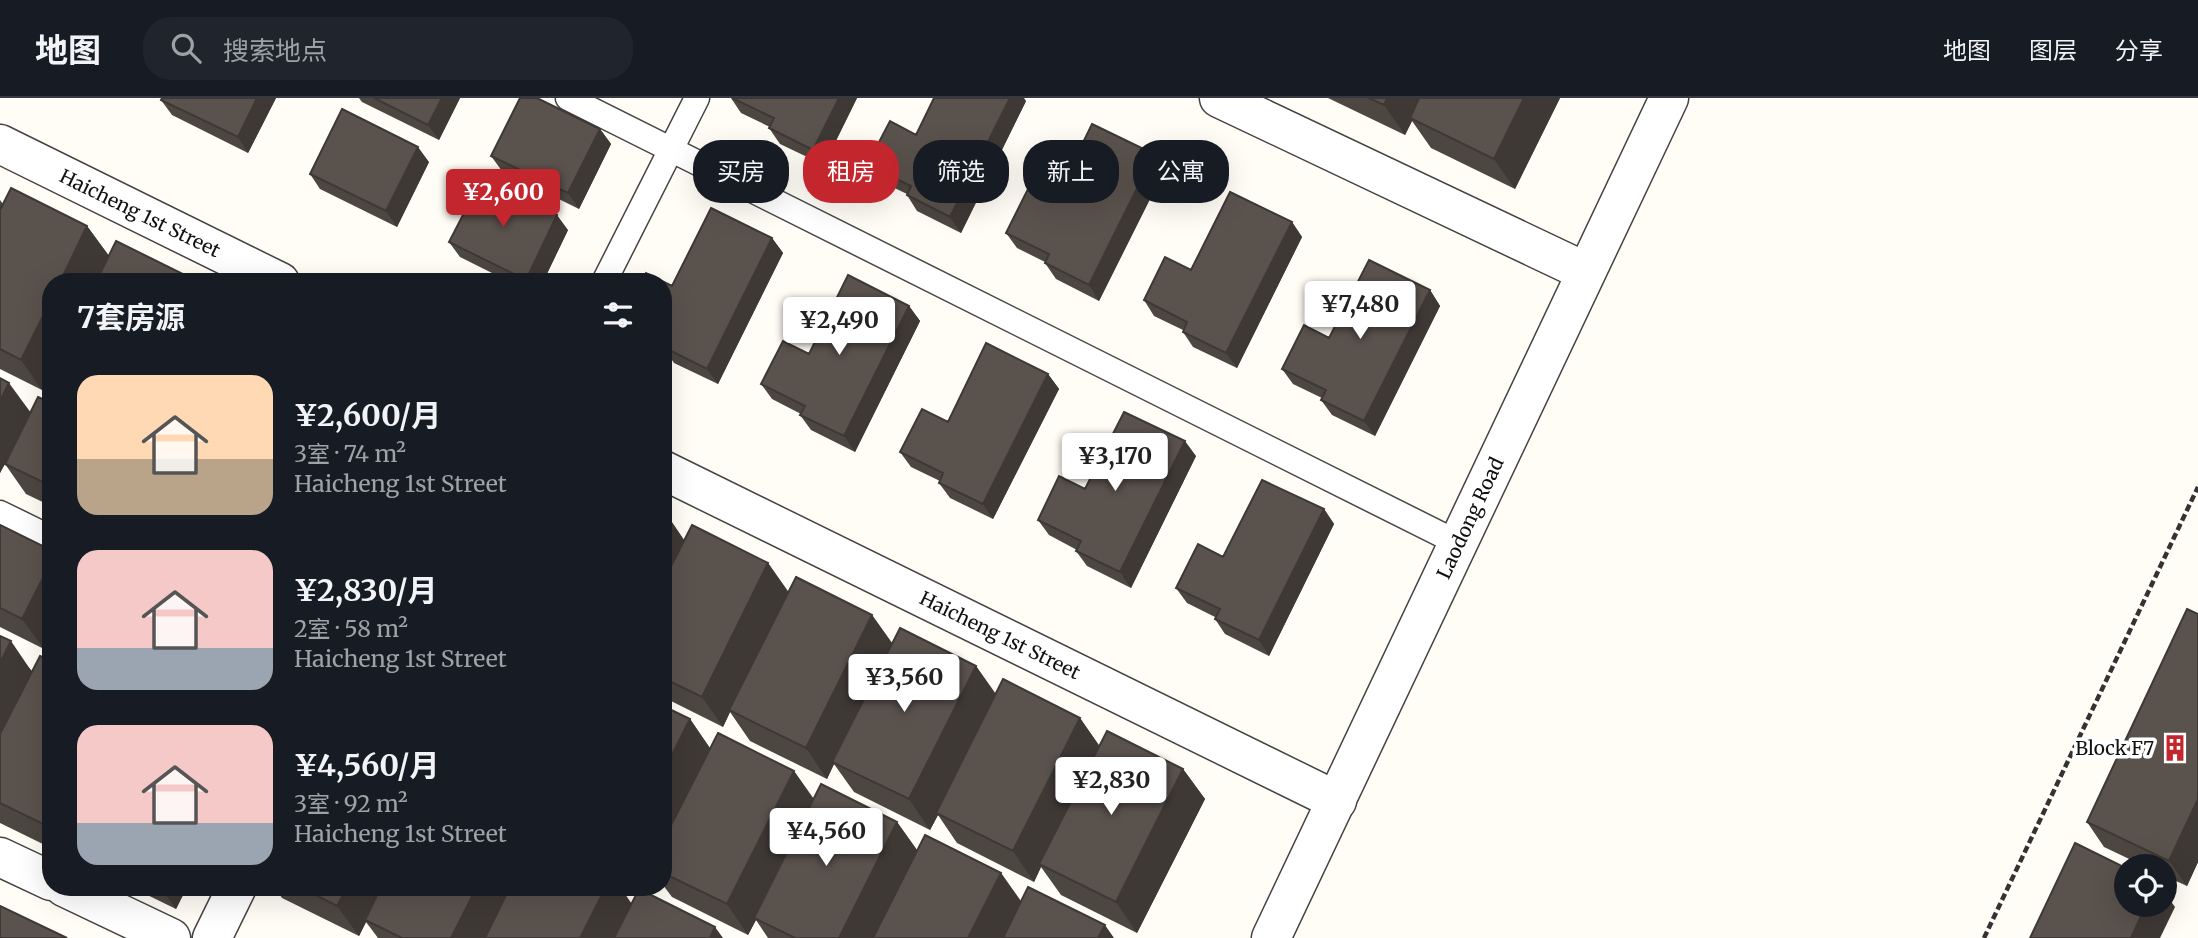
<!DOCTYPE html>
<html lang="zh">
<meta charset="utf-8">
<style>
:root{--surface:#171b24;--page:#20242c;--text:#f1f3f6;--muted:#9ea1a6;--line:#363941;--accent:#c4262e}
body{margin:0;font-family:Merriweather,"Noto Sans SC",serif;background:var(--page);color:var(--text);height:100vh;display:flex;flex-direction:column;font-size:26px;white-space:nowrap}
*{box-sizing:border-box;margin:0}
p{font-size:23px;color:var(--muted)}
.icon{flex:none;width:38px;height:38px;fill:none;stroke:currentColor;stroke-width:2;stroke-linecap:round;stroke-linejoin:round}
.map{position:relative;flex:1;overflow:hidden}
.drawer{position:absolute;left:42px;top:175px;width:630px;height:623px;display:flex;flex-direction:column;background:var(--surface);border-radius:28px;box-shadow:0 7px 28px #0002}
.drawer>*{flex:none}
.hud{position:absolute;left:693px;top:42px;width:665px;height:63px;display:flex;gap:14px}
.tools{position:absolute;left:2114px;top:756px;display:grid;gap:14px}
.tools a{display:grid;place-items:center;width:63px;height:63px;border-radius:50%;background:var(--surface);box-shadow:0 7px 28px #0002;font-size:35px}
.price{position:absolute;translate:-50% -60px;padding:0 16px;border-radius:7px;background:#fff;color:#222;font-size:23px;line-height:46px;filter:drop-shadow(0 2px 4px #0008)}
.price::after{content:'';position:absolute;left:50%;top:42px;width:21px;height:16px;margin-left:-10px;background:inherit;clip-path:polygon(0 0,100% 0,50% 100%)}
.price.active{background:var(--accent);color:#fff}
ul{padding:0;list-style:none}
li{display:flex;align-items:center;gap:21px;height:175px;padding:0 35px}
li span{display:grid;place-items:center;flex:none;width:196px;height:140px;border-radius:21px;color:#555}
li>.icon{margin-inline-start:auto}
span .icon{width:84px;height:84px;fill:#fffc;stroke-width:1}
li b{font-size:30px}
h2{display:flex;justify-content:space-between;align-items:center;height:84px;padding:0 35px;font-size:30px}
.pill{padding:0 24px;border-radius:28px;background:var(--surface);box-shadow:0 7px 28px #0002;font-size:24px;line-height:63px}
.pill.active{background:var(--accent);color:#fff}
header{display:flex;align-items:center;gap:42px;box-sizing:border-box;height:98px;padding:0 35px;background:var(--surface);border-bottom:2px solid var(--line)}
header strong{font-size:33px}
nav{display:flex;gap:38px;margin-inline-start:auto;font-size:24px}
.search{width:490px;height:63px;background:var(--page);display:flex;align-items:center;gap:18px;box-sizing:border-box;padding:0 24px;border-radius:28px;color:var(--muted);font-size:26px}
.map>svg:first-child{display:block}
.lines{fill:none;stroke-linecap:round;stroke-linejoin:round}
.service-casing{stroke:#444;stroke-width:27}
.minor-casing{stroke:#444;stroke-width:41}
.tertiary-casing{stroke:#444;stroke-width:41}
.path{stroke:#333;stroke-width:4.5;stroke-dasharray:7 3.5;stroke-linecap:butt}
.service{stroke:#fff;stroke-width:24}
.minor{stroke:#fff;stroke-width:38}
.tertiary{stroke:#fff;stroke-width:38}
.wall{fill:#4d4742}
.shaded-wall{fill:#3f3936}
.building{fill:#5a524d;stroke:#3f3936;stroke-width:2}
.labels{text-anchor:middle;stroke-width:7;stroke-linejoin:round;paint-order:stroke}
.street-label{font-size:19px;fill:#111;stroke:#fff}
.poi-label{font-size:19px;fill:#111;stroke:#fff;text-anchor:end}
</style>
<header>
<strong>地图</strong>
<div class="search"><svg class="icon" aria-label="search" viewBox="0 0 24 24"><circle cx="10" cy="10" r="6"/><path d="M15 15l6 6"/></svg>搜索地点</div>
<nav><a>地图</a><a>图层</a><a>分享</a></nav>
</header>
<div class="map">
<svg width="2198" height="840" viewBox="0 0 2198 840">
<rect width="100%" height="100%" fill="#fffdf5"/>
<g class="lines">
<defs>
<path id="service" d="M568 0 1458 445
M604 184 697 0
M0 415 51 440"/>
<path id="minor" d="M1219 0 1586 174
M0 46 280 184
M663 372 1337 703
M0 759 51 783
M64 789 171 840
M212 840 237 789"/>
<path id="tertiary" d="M1271 840 1669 0"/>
</defs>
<!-- service casing -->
<use href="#service" class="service-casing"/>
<!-- minor casing -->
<use href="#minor" class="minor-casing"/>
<!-- tertiary casing -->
<use href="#tertiary" class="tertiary-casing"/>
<!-- path -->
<path class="path" d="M1984 840 2198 389"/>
<!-- service -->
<use href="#service" class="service"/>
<!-- minor -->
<use href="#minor" class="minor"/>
<!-- tertiary -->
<use href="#tertiary" class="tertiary"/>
</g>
<!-- wall -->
<path class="wall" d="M276 0 248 55 172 17 161 2Z
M359 0H460L439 42 362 4Z
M731 0H857L824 67 780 46 769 30 770 29 741 15Z
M1328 0H1560L1515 91 1431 50 1412 23 1405 37Z
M1026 3 961 135 917 113 907 97V96L878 82 867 67 916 37Z
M600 31 611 46 579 111 502 73 491 58Z
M429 64 397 129 320 91 310 76Z
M1165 71 1099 203 1056 181 1045 165V164L1017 150 1006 135Z
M0 102 3 106 87 128 109 158 193 181 195 184H51V279L50 277 42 292 0 271Z
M1292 124 1302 139 1237 270 1193 249 1183 234V232L1154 218 1144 202Z
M568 132 543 184H510L460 159 449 144Z
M772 140 783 155 718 286 674 265 663 249V184L672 188Z
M1430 192 1440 208 1375 338 1332 317 1321 302 1322 300 1293 286 1282 271Z
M909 208 920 223 855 354 811 332 800 317 801 316 772 301 761 286 809 256Z
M1048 276 1059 291 993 421 950 400 939 385 940 383 911 369 900 354 948 324Z
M0 280 30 315 51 305V408L26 396 5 366 0 375Z
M1196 358 1131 490 1087 468 1076 453 1077 452 1049 437 1038 422 1085 391Z
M1324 411 1334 426 1269 558 1225 536 1215 521V519L1187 505 1176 490 1223 459Z
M663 413 665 414 684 442 768 465 788 494 872 517 892 545 976 568 996 596 1080 620 1099 648 1183 671 1205 701 1137 835 1061 797 1041 769 1034 784 957 745 938 717 930 732 854 694 834 666 827 681 750 643 730 614 723 629 663 599Z
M0 427 44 551 0 529Z
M2198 516V764L2187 788 2165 778V768H2144L2104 749 2087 724Z
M0 538 32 573 51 563V750L0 725Z
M663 608 690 621 710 650 794 673 814 701 897 724 917 752 1001 775 1021 803 1114 840H768L756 822 748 837 672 799 663 787Z
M131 789H187L176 811Z
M274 789H620L631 805 723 840H378L366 824 359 838 282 800Z"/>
<!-- shaded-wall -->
<path class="shaded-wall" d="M257 0H276L248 55 238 39Z
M442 0H460L439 42 428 27Z
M839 0H857L824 67 813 52Z
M1010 0H1024L1026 3 961 135 950 119Z
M1387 0H1424L1410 20 1412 23 1405 37 1384 7Z
M1524 0H1560L1515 91 1494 61Z
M600 31 611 46 579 111 568 95Z
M418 49 429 64 397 129 386 113Z
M1154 56 1165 71 1099 203 1089 187Z
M557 117 568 132 543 184H527L526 182Z
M1292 124 1302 139 1237 270 1226 255Z
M87 128 109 158 96 184H60Z
M772 140 783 155 718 286 707 271Z
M1430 192 1440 208 1375 338 1364 323Z
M51 202V275L42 292 21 262Z
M909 208 920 223 855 354 844 338Z
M1048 276 1059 291 993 421 983 406Z
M9 285 31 315 0 375V303Z
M1185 343 1196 358 1131 490 1120 474Z
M1324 411 1334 426 1269 558 1259 542Z
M665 414 686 445 663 490V418Z
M51 464V537L44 551 22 521Z
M768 465 790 496 729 612 730 614 723 629 702 599Z
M872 517 894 548 832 664 834 666 827 681 806 650Z
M11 543 32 574 0 638V565Z
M976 568 997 599 936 715 938 717 930 732 909 701Z
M1080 620 1101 650 1039 766 1041 769 1034 784 1013 753Z
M690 621 711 652 663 747V675Z
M1183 671 1205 701 1137 835 1116 804Z
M794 673 815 704 754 820 756 822 748 837 727 806Z
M2198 701V764L2187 788 2169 763Z
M897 724 919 755 876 840H839Z
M1001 775 1022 806 1005 840H968Z
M160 789H187L176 811Z
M347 789H383L365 822 366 824 359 838 337 808Z
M477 789H513L488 840H451Z
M606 789H620L633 808 617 840H580Z
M2165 795 2175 809 2160 840H2131L2146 807H2165Z
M1105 827 1114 840H1098Z
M715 829 723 840H710Z"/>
<!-- building -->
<path class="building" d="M162 0H257L238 39 161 2Z
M374 0H442L428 27Z
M520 0H537L600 31 568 95 491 58Z
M732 0H839L813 52 769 30 774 20Z
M934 0H1010L950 119 907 97 911 88 867 67 890 23 916 37Z
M1369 0H1387L1384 7Z
M1419 0H1524L1494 61 1410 20Z
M342 11 418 49 386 113 310 76Z
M1092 26 1154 56 1089 187 1045 165 1049 156 1006 135 1028 91 1054 104Z
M482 80 557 117 526 182 449 144Z
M11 90 87 128 60 184H51V202L21 262 0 251V112Z
M1230 94 1292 124 1226 255 1183 234 1187 224 1144 202 1165 159 1191 172Z
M711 110 772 140 707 271 663 249 668 240 663 237V184H642L646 175 672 188Z
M116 143 193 181 192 184H96Z
M1369 162 1430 192 1364 323 1321 302 1326 292 1282 271 1304 227 1329 240Z
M848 177 909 208 844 338 800 317 805 308 761 286 783 243 809 256Z
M986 245 1048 276 983 406 939 385 943 375 900 354 922 311 948 324Z
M0 280 9 285 0 303Z
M38 299 51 305V388L5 366Z
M1124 314 1185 343 1120 474 1076 453 1081 443 1038 422 1059 378 1085 391Z
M1262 382 1324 411 1259 542 1215 521 1220 511 1176 490 1198 446 1223 459Z
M0 427 51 452V464L22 521 0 510Z
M692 427 768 465 702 599 663 580V484Z
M796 479 872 517 806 650 729 612Z
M2187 511 2198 516V701L2169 763 2087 724Z
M900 530 976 568 909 701 832 664Z
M0 538 11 543 0 565Z
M40 558 51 563V725L49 729 0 705V636Z
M1003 581 1080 620 1013 753 936 715Z
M663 608 690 621 663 675Z
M1107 633 1183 671 1116 804 1039 766Z
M718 635 794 673 727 806 663 775V743Z
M821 686 897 724 839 840H795L754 820Z
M925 737 1001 775 968 840H873Z
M2075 745 2126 770V807H2146L2131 840H2030Z
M300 789H347L337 808Z
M381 789H477L451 840H402L365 822Z
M510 789H606L580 840H485Z
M1028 789 1105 827 1098 840H1003Z
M639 791 715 829 710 840H614Z
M0 808 67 840H0Z"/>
<!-- icons -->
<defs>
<symbol id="building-bare" viewBox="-9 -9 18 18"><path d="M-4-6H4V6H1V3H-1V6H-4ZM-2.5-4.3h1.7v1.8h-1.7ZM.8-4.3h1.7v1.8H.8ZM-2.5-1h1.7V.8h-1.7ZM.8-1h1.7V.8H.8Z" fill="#c4262e" stroke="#fff" stroke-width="2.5" paint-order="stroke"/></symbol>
</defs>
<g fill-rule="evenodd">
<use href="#building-bare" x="2156" y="631" width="38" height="38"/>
</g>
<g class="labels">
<!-- street labels -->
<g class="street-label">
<text transform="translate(140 115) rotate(26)" y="7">Haicheng 1st Street</text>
<text transform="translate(1470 420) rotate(-65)" y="7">Laodong Road</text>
<text transform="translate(1000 537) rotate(26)" y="7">Haicheng 1st Street</text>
</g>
<!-- poi labels -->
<g class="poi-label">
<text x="2154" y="657">Block F7</text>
</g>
</g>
</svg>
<div class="tools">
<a><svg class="icon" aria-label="locate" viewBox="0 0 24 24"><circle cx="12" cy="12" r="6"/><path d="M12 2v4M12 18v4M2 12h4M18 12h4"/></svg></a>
</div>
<b class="price active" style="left:503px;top:131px">¥2,600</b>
<b class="price" style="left:1360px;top:243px">¥7,480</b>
<b class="price" style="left:839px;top:259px">¥2,490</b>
<b class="price" style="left:1115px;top:395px">¥3,170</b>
<b class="price" style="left:904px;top:616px">¥3,560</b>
<b class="price" style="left:1111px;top:719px">¥2,830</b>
<b class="price" style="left:826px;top:770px">¥4,560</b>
<div class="hud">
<a class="pill">买房</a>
<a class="pill active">租房</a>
<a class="pill">筛选</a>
<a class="pill">新上</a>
<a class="pill">公寓</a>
</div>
<section class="drawer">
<h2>7套房源<svg class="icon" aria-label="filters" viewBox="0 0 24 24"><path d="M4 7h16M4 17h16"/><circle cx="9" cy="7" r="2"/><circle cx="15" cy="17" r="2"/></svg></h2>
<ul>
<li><span style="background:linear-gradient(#ffd9b3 60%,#b9a48a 0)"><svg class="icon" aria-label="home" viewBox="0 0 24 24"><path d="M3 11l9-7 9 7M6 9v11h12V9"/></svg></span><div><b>¥2,600/月</b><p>3室 · 74 m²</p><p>Haicheng 1st Street</p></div></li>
<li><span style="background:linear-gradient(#f6c9c9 70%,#9aa5b1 0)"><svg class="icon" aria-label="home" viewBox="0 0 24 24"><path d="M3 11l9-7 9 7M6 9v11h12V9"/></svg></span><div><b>¥2,830/月</b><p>2室 · 58 m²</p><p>Haicheng 1st Street</p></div></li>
<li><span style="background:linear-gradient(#f6c9c9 70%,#9aa5b1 0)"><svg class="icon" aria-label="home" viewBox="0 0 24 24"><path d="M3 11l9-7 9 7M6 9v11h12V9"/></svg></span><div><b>¥4,560/月</b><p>3室 · 92 m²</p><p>Haicheng 1st Street</p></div></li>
</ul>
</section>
</div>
